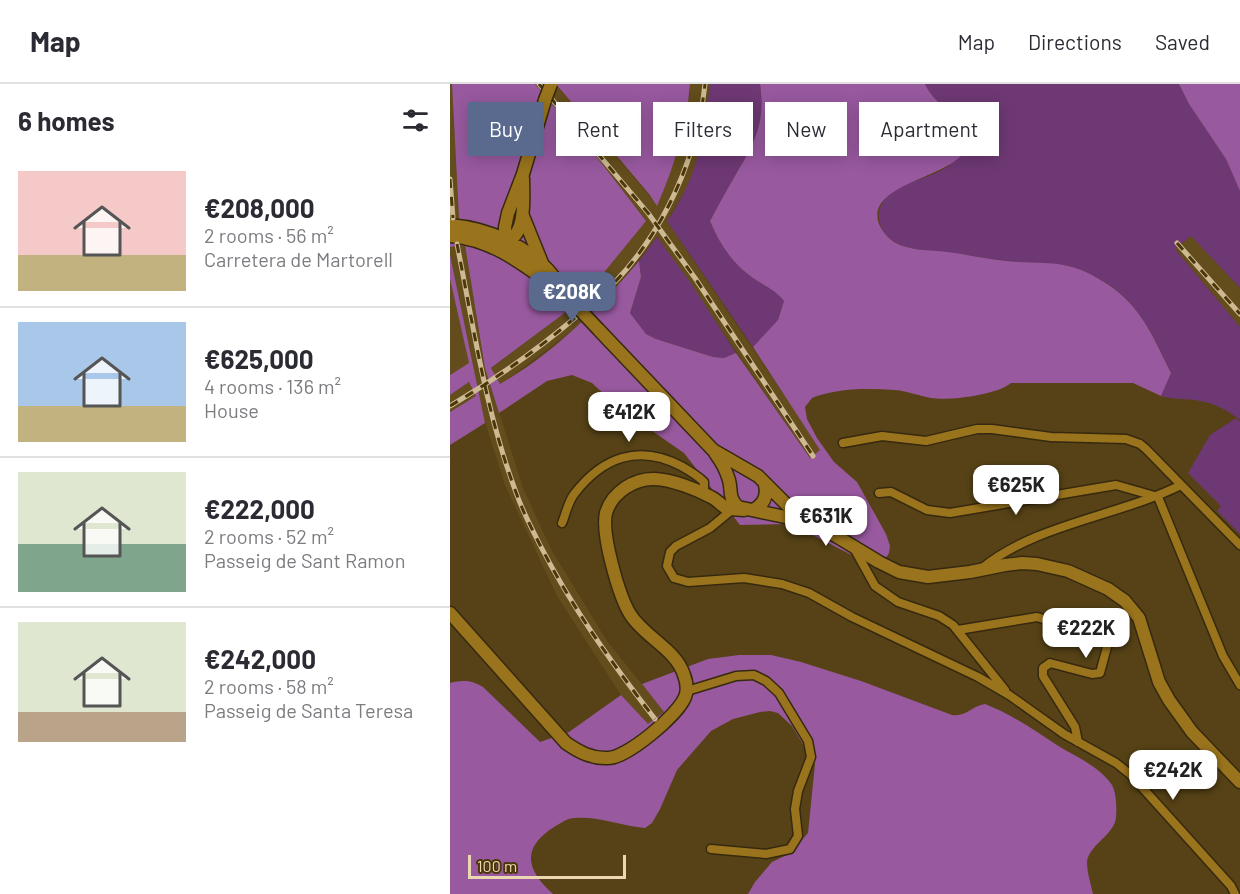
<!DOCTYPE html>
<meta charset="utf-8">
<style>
:root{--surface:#fff;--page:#f7f7f7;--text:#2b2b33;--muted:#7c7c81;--line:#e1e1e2;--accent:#5a6a8e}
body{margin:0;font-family:Barlow,sans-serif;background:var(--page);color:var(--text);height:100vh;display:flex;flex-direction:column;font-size:22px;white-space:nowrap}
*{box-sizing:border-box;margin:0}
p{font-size:20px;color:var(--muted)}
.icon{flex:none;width:33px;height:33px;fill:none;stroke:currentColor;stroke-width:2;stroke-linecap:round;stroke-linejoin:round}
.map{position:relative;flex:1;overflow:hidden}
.sheet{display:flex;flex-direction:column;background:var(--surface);width:450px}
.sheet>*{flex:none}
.top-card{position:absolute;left:18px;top:18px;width:570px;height:54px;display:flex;gap:12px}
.scale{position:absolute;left:18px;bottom:15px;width:158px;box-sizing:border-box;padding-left:6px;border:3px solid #ebd7b1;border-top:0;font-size:16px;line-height:21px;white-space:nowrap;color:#ebd7b1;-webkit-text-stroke:4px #4b3709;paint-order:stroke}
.price{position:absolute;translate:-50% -51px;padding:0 14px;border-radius:12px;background:#fff;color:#222;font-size:20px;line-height:39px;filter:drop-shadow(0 2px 3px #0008)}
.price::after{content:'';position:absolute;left:50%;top:36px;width:18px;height:14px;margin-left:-9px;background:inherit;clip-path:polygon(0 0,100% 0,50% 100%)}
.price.selected{background:var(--accent);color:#fff}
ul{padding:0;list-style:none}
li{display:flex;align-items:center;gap:18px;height:150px;padding:0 18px}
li+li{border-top:2px solid var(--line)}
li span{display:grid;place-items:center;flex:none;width:168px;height:120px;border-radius:0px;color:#555}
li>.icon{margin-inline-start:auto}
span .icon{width:72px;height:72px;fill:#fffc;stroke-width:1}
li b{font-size:26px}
h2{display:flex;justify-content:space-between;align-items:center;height:72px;padding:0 18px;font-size:26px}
.chip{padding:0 21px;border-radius:0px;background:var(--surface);box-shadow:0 3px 15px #0003;font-size:21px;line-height:54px}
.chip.selected{background:var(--accent);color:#fff}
header{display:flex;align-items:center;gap:36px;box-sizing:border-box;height:84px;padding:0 30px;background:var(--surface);border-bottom:2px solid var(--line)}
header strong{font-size:28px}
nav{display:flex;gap:33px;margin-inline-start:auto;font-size:21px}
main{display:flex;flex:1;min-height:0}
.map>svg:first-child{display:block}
.built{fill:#634d1c}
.green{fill:#6e3874}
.forest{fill:#98599f}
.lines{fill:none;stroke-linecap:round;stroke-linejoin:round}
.street-casing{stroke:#362910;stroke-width:11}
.secondary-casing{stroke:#362910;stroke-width:15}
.street{stroke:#9a741d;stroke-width:8}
.secondary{stroke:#9a741d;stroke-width:12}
.rail-casing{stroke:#cdb992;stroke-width:5}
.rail{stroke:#4b3709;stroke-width:3;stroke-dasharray:9;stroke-linecap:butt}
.secondary-bridge-casing{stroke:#362910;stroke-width:15;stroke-linecap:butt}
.secondary-bridge{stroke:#9a741d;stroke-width:12}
</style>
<header>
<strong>Map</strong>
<nav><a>Map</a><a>Directions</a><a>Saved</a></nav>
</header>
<main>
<section class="sheet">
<h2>6 homes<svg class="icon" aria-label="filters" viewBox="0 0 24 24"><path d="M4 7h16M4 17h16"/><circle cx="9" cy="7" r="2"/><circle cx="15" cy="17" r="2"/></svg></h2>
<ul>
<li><span style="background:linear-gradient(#f6c9c9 70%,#c2b280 0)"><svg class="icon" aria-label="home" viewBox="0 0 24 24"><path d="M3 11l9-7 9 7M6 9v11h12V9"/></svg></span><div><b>€208,000</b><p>2 rooms · 56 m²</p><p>Carretera de Martorell</p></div></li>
<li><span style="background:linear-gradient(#a9c7e8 70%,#c2b280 0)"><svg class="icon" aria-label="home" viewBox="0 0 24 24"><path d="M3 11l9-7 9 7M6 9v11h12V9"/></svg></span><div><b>€625,000</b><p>4 rooms · 136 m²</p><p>House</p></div></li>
<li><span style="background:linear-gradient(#dfe7d0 60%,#7fa58c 0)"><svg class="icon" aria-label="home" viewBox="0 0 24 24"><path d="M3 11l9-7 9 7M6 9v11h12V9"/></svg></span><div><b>€222,000</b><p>2 rooms · 52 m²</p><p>Passeig de Sant Ramon</p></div></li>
<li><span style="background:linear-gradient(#dfe7d0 75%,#b9a48a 0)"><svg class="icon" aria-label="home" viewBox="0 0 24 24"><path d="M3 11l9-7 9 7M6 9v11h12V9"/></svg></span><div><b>€242,000</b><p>2 rooms · 58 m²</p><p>Passeig de Santa Teresa</p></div></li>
</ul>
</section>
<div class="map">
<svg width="790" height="810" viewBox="0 0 790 810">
<rect width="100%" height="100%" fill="#564216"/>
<!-- built -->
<path class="built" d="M0 0H2L9 135 0 134Z
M85 0H106L207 121 240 11V0H260L253 58 239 100 217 137 371 366 360 374 207 153 157 214 131 240 50 301 41 285 112 231 138 208 146 72Z
M741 152 790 204V243L725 165Z
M15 161 35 284 73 404 102 467 157 557 214 628 198 641 171 611 107 512 55 401 30 322 0 171V163Z
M0 195 19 279 0 291Z
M19 298 27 312 0 328V311Z"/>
<!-- green -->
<path class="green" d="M260 0H310C316 39 304 60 285 92 276 107 268 122 260 137 270 161 282 179 303 194 313 201 326 206 334 217L328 236 303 263 217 137C249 92 253 53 260 0Z
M475 0H729L739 20 776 75 790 107V204L741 152 725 165 790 243V336C779 327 764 319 750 317 736 314 724 316 711 312L721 289C704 253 688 216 651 196 641 190 629 184 618 182 601 179 585 179 568 178 542 176 517 170 491 168 476 166 456 166 443 157 430 148 424 131 433 118 450 94 483 97 503 78 509 72 513 65 517 59 514 34 485 24 475 0Z
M207 153 240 198 286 269 274 274 263 273 206 255 196 250 180 229 191 193 189 177Z
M786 334 790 338V450L767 427 771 422 738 389 760 351Z"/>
<!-- forest -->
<path class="forest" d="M2 0H85L146 72 196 137 138 208 112 231 41 284 50 300C104 269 149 224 189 177L191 193 180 229 196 250 206 255 263 273 274 274 286 269 360 374 370 366 303 263 328 236 334 217C326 206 313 201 303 194 282 179 270 161 260 137 268 122 276 107 285 92 304 60 316 39 310 0H475C485 22 508 30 516 48 535 93 412 93 429 140 432 147 438 154 444 158 459 167 480 166 497 168 521 171 545 177 569 178 585 179 602 178 618 182 634 185 650 195 663 204 693 226 705 257 721 289L711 312 683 299H561C547 311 499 317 481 314 469 312 458 307 445 306 419 304 392 304 367 312L362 314 355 323 357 335 367 354 384 378 407 398 436 450 440 462 439 469 429 485 341 440 290 441 234 369 169 324 142 299 122 291 97 297 49 329 35 284 15 161 0 163V134L9 135Z
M106 0H240C237 42 224 83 207 122L199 110Z
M729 0H790V107L776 75 739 20Z
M0 171 35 339 0 361V328L26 312 19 298 0 311V291L19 279 0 195Z
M289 571H321L351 578 411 597 502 631C516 633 522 622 535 620 563 631 585 647 610 663 627 673 651 684 662 701 666 708 667 724 666 733 665 751 639 760 637 778 637 788 641 801 643 810H298L305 798 322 778 339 770 358 749 365 680 342 642 328 629 320 627 310 628 283 635 261 647 227 686 210 725 202 739 195 744C173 742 147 732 125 734 117 734 111 739 104 743 71 764 76 786 103 810H0V599C13 596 21 596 33 603L90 658 119 648 171 611 198 640 214 628 192 600 258 575Z"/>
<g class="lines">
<defs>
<path id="street" d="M393 359 432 352 476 357 527 345H542L601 353 676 355 690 360 696 365 790 461
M429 409 441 408 477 426 500 429 666 401 708 413 773 572 790 601
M283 425 260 444 226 462 220 468 217 482 224 494 238 498 294 494 332 500 359 509 402 533 528 593 559 611 614 650 666 679 681 691 781 802 785 810
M112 439C116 430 118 417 125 409 153 373 189 360 231 382 240 387 247 391 254 398V411
M404 464 425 502 448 518 489 532 503 541 555 606
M531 485C585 440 669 432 731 401
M508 546 587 533 624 545 656 558 657 563 650 589 642 590 600 579 593 584V592L625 643 628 658
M237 607 286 592 304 591 316 597 329 609 358 657 361 673 348 707 345 725 348 752 340 765 316 770 261 765"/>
<path id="secondary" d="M73 132 92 179
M0 141C35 144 68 158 94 182 103 190 110 202 117 212
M0 152C44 156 72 180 106 204
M51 158C78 157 73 113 73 94
M76 181 58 157 55 152V143L58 129 73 90 95 16
M148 245 263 366 308 392 340 424 429 478 449 488 478 493 520 488 555 481 572 479 587 480 618 487 658 505 675 517 689 534 709 598 719 616 742 648 790 698
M265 369C271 377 276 386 279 396 282 407 278 414 288 423L354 437
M303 426C313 421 318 413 315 401
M0 529 116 659C129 668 142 675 158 674 177 674 228 631 235 613 238 606 237 599 234 591 226 565 194 553 180 530 169 512 151 450 156 429 162 408 185 394 205 395 223 396 246 405 261 413 267 416 271 421 276 424 281 426 288 425 294 426"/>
</defs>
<!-- street casing -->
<use href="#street" class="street-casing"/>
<!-- secondary casing -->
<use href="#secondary" class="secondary-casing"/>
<!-- street -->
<use href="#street" class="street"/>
<!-- secondary -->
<use href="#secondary" class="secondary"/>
<defs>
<path id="rail" d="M89 0 198 129 245 194 363 372
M0 95 3 134
M727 159 790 230
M7 160C24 245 36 330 67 411 73 428 82 445 90 461 123 525 161 578 205 635
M139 222C205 168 246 84 255 0
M0 322C44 296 86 267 126 233"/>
</defs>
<!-- rail casing -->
<use href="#rail" class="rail-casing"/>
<!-- rail -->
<use href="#rail" class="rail"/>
<defs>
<path id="secondary-bridge" d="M95 16 101 0
M117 212 148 245"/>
</defs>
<!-- secondary-bridge casing -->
<use href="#secondary-bridge" class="secondary-bridge-casing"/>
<!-- secondary-bridge -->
<use href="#secondary-bridge" class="secondary-bridge"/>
</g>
</svg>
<div class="scale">100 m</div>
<b class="price selected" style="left:122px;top:239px">€208K</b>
<b class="price" style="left:179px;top:359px">€412K</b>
<b class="price" style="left:566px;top:432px">€625K</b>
<b class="price" style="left:376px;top:463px">€631K</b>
<b class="price" style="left:636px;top:575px">€222K</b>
<b class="price" style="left:723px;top:717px">€242K</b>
<div class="top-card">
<a class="chip selected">Buy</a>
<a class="chip">Rent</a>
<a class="chip">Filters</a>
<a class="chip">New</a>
<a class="chip">Apartment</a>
</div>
</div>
</main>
